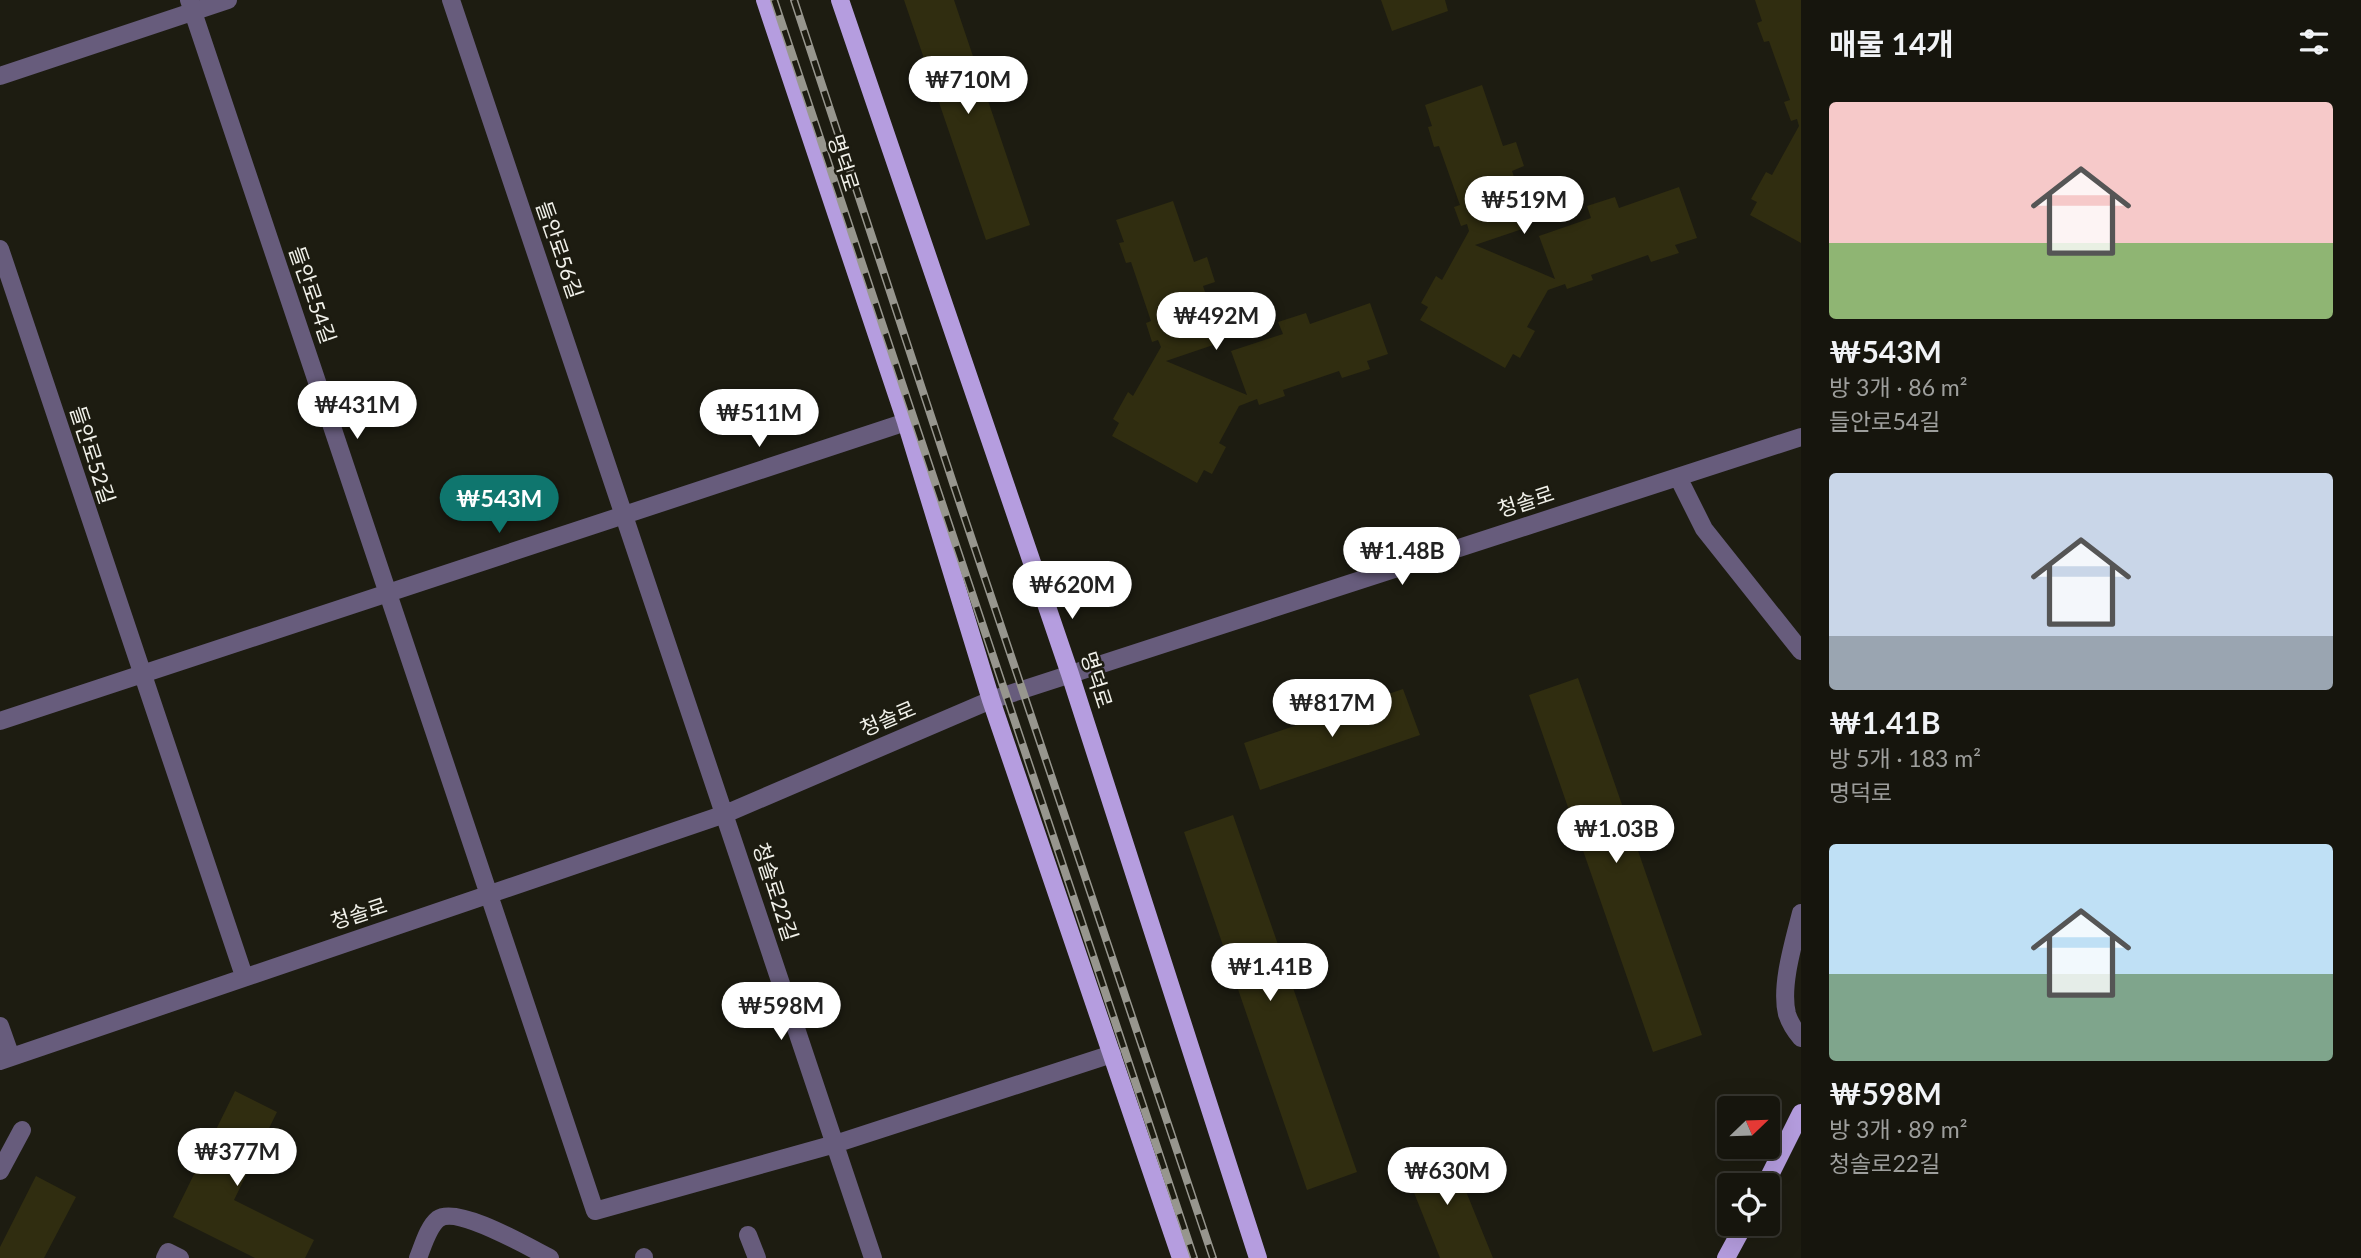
<!DOCTYPE html>
<html lang="ko">
<meta charset="utf-8">
<style>
:root{--surface:#16150d;--page:#23221b;--text:#f1f3f6;--muted:#9e9f9d;--line:#35342e;--accent:#0f766e}
body{margin:0;font-family:Lato,"Noto Sans KR",sans-serif;background:var(--page);color:var(--text);height:100vh;display:flex;flex-direction:column;font-size:26px;white-space:nowrap}
*{box-sizing:border-box;margin:0}
p{font-size:23px;color:var(--muted)}
.icon{flex:none;width:38px;height:38px;fill:none;stroke:currentColor;stroke-width:2;stroke-linecap:round;stroke-linejoin:round}
.map{position:relative;flex:1;overflow:hidden}
.side{display:flex;flex-direction:column;background:var(--surface);width:560px}
.side>*{flex:none}
.needle{width:46px;rotate:67deg}
.controls{position:absolute;left:1717px;top:1096px;display:grid;gap:14px}
.controls a{display:grid;place-items:center;width:63px;height:63px;border-radius:7px;background:var(--surface);box-shadow:0 7px 28px #0002,0 0 0 2px var(--line);font-size:35px}
.price{position:absolute;translate:-50% -60px;padding:0 16px;border-radius:24px;background:#fff;color:#222;font-size:23px;line-height:46px;filter:drop-shadow(0 2px 4px #0008)}
.price::after{content:'';position:absolute;left:50%;top:42px;width:21px;height:16px;margin-left:-10px;background:inherit;clip-path:polygon(0 0,100% 0,50% 100%)}
.price.current{background:var(--accent);color:#fff}
ul{padding:0;list-style:none}
li{display:grid;align-content:center;gap:14px;height:371px;padding:0 28px}
li span{display:grid;place-items:center;height:217px;border-radius:7px;color:#555}
li>.icon{margin-inline-start:auto}
span .icon{width:126px;height:126px;fill:#fffc;stroke-width:1}
li b{font-size:30px}
h2{display:flex;justify-content:space-between;align-items:center;height:84px;padding:0 28px;font-size:30px}
main{display:flex;flex:1;min-height:0}
.map>svg:first-child{display:block}
.building{fill:#302d10}
.lines{fill:none;stroke-linecap:round;stroke-linejoin:round}
.minor{stroke:#675c7c;stroke-width:18}
.major{stroke:#b59ddf;stroke-width:18}
.rail-casing{stroke:#97968e;stroke-width:8}
.rail{stroke:#1d1c11;stroke-width:5;stroke-dasharray:16;stroke-linecap:butt}
.labels{text-anchor:middle;stroke-width:5;stroke-linejoin:round;paint-order:stroke}
.street-label{font-size:21px;fill:#f1f1ea;stroke:#1d1c11}
</style>
<main>
<div class="map">
<svg width="1801" height="1258" viewBox="0 0 1801 1258">
<rect width="100%" height="100%" fill="#1d1c11"/>
<!-- building -->
<path class="building" d="M904 0H954L1030 225 986 240Z
M1381 0H1445L1448 11 1392 31Z
M1755 0H1801V243L1750 215 1757 202 1751 199 1766 172 1772 175 1799 126 1797 119 1791 121 1784 102 1790 100 1769 41 1764 42 1757 23 1762 21Z
M1482 85 1503 146 1516 142 1524 166 1512 171 1531 226 1475 245 1555 279 1539 236 1591 218 1587 206 1615 197 1619 208 1679 187 1697 238 1675 245 1679 253 1651 262 1648 255 1591 275 1593 280 1567 289 1565 284 1548 290 1527 327 1535 331 1520 358 1513 354 1505 368 1420 320 1428 307 1421 303 1436 276 1442 280 1469 231 1467 224 1461 226 1454 207 1460 205 1439 146 1434 147 1428 127 1432 126 1425 105Z
M1173 201 1194 262 1207 257 1215 282 1203 286 1222 342 1166 361 1247 395 1231 351 1283 334 1278 322 1306 313 1310 324 1370 303 1388 354 1367 361 1370 369 1342 378 1339 371 1283 390 1285 396 1259 405 1257 399 1239 406 1219 443 1226 447 1212 474 1204 470 1197 483 1112 436 1119 423 1113 419 1128 392 1133 396 1161 347 1158 340 1152 342 1146 323 1151 321 1131 262 1126 263 1119 243 1124 242 1116 220Z
M1578 678 1702 1035 1653 1052 1529 695Z
M1403 689 1420 735 1260 790 1244 743Z
M1233 815 1357 1172 1307 1190 1184 832Z
M235 1091 277 1112 234 1200 314 1240 305 1258H255L173 1217Z
M1448 1147 1493 1258H1440L1403 1165Z
M36 1176 76 1197 44 1258H0V1247Z"/>
<g class="lines">
<!-- minor -->
<path class="minor" d="M189 0 595 1211 835 1144 1112 1054
M451 0 873 1258
M0 76 228 0
M0 249 244 976
M1678 477 1704 529 1801 651
M0 721 906 422
M1801 913C1794 941 1780 986 1787 1014 1790 1023 1795 1031 1801 1038
M0 1026 11 1057
M0 1061 725 814 991 700 1801 437
M0 1171 22 1130
M748 1235 757 1258
M165 1258 168 1252 180 1258
M418 1258C423 1246 428 1227 438 1219 457 1205 530 1248 550 1258
M644 1258V1257"/>
<!-- major -->
<path class="major" d="M765 0 906 422 991 700 1181 1258
M840 0 1070 674 1258 1258
M1765 1185 1801 1113
M1726 1258 1745 1223"/>
<defs>
<path id="rail" d="M774 0 1194 1258
M794 0 954 486 1213 1258"/>
</defs>
<!-- rail casing -->
<use href="#rail" class="rail-casing"/>
<!-- rail -->
<use href="#rail" class="rail"/>
</g>
<g class="labels">
<!-- street labels -->
<g class="street-label">
<text transform="translate(843 163) rotate(72)" y="7">명덕로</text>
<text transform="translate(559 250) rotate(71)" y="7">들안로56길</text>
<text transform="translate(312 295) rotate(71)" y="7">들안로54길</text>
<text transform="translate(92 455) rotate(72)" y="7">들안로52길</text>
<text transform="translate(1526 502) rotate(-18)" y="7">청솔로</text>
<text transform="translate(1096 680) rotate(72)" y="7">명덕로</text>
<text transform="translate(888 719) rotate(-23)" y="7">청솔로</text>
<text transform="translate(775 892) rotate(72)" y="7">청솔로22길</text>
<text transform="translate(359 914) rotate(-18)" y="7">청솔로</text>
</g>
</g>
</svg>
<div class="controls">
<a><svg class="needle" viewBox="-14 -14 28 28"><path d="M0-13l5 13h-10z" fill="#e53935"/><path d="M0 13l5-13h-10z" fill="#9e9f9d"/></svg></a>
<a><svg class="icon" aria-label="locate" viewBox="0 0 24 24"><circle cx="12" cy="12" r="6"/><path d="M12 2v4M12 18v4M2 12h4M18 12h4"/></svg></a>
</div>
<b class="price" style="left:968px;top:116px">₩710M</b>
<b class="price" style="left:1524px;top:236px">₩519M</b>
<b class="price" style="left:1216px;top:352px">₩492M</b>
<b class="price" style="left:357px;top:441px">₩431M</b>
<b class="price" style="left:759px;top:449px">₩511M</b>
<b class="price current" style="left:499px;top:535px">₩543M</b>
<b class="price" style="left:1402px;top:587px">₩1.48B</b>
<b class="price" style="left:1072px;top:621px">₩620M</b>
<b class="price" style="left:1332px;top:739px">₩817M</b>
<b class="price" style="left:1616px;top:865px">₩1.03B</b>
<b class="price" style="left:1270px;top:1003px">₩1.41B</b>
<b class="price" style="left:781px;top:1042px">₩598M</b>
<b class="price" style="left:237px;top:1188px">₩377M</b>
<b class="price" style="left:1447px;top:1207px">₩630M</b>
</div>
<section class="side">
<h2>매물 14개<svg class="icon" aria-label="filters" viewBox="0 0 24 24"><path d="M4 7h16M4 17h16"/><circle cx="9" cy="7" r="2"/><circle cx="15" cy="17" r="2"/></svg></h2>
<ul>
<li><span style="background:linear-gradient(#f6c9c9 65%,#8fb573 0)"><svg class="icon" aria-label="home" viewBox="0 0 24 24"><path d="M3 11l9-7 9 7M6 9v11h12V9"/></svg></span><div><b>₩543M</b><p>방 3개 · 86 m²</p><p>들안로54길</p></div></li>
<li><span style="background:linear-gradient(#c9d6e8 75%,#9aa5b1 0)"><svg class="icon" aria-label="home" viewBox="0 0 24 24"><path d="M3 11l9-7 9 7M6 9v11h12V9"/></svg></span><div><b>₩1.41B</b><p>방 5개 · 183 m²</p><p>명덕로</p></div></li>
<li><span style="background:linear-gradient(#bfe0f5 60%,#7fa58c 0)"><svg class="icon" aria-label="home" viewBox="0 0 24 24"><path d="M3 11l9-7 9 7M6 9v11h12V9"/></svg></span><div><b>₩598M</b><p>방 3개 · 89 m²</p><p>청솔로22길</p></div></li>
</ul>
</section>
</main>
